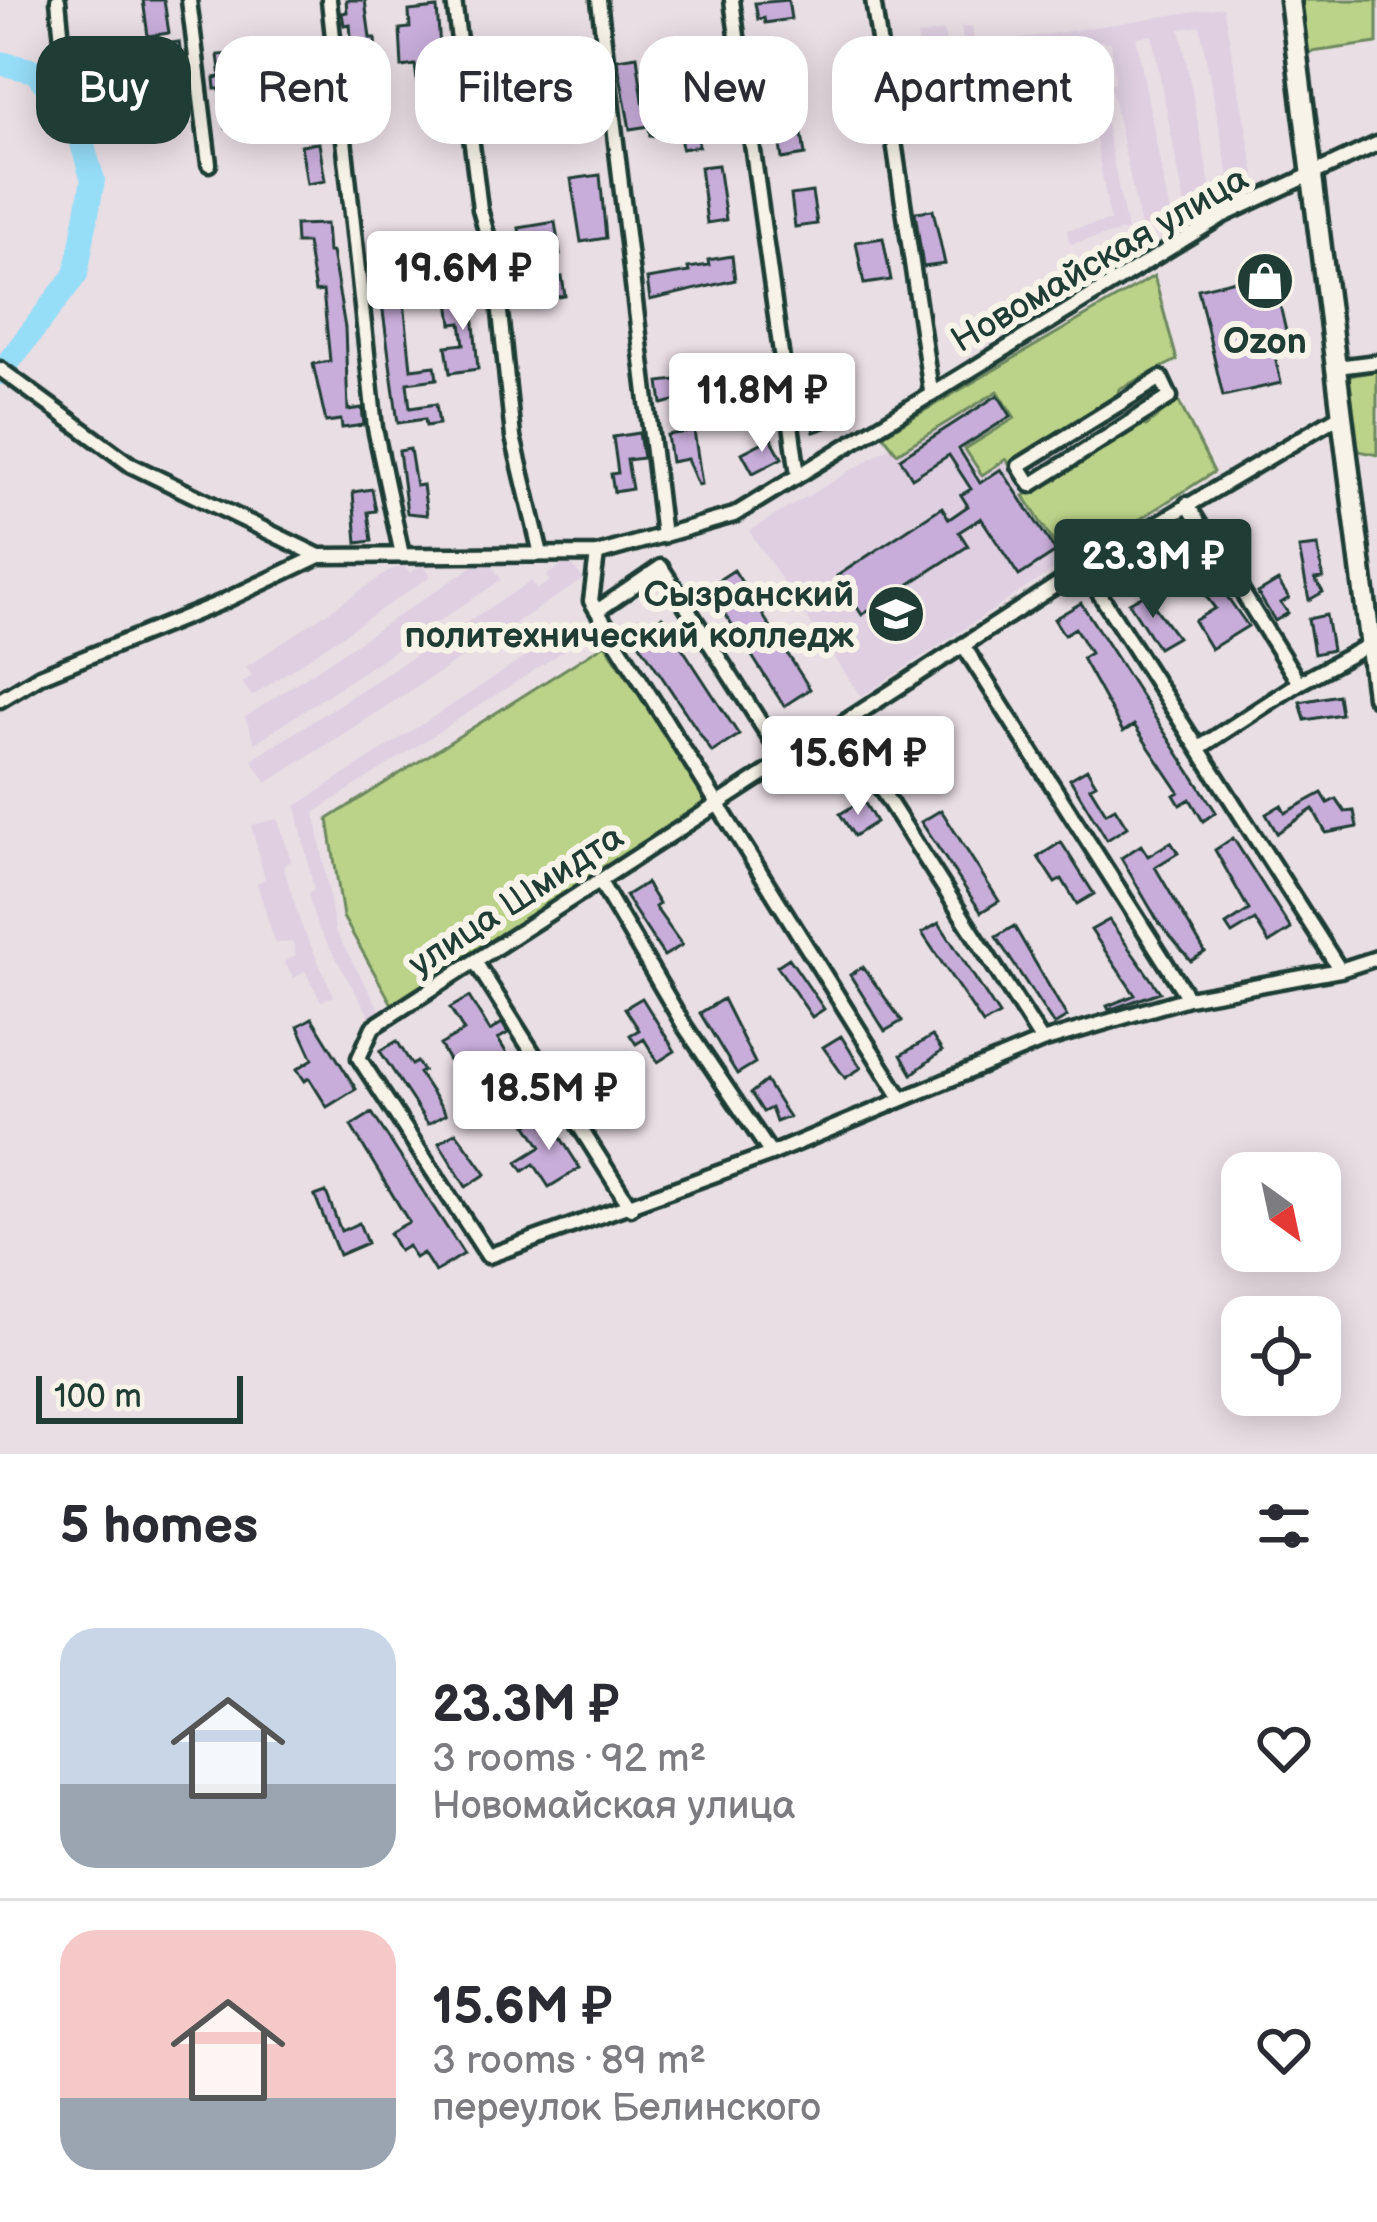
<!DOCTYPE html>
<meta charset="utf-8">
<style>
:root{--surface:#fff;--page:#f2f2f3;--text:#2b2b33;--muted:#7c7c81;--line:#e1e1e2;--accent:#1f3d34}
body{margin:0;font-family:"Balsamiq Sans",sans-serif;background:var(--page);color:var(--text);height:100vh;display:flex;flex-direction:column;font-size:45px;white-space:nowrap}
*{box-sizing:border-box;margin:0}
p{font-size:39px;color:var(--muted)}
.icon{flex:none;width:66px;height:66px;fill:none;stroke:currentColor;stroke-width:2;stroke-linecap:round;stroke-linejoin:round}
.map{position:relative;height:1454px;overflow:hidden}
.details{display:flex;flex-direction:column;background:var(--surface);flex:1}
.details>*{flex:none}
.banner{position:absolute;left:36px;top:36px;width:1305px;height:108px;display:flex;gap:24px}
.needle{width:78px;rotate:147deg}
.fabs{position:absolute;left:1221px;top:1152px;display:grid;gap:24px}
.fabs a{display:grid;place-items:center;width:120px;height:120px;border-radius:24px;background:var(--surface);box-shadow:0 6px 30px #0003;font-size:60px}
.scale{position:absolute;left:36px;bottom:30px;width:207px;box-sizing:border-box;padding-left:12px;border:6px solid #1f3d34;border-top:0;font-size:33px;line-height:42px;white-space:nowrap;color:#1f3d34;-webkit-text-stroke:9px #f7f3e8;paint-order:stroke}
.price{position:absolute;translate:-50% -102px;padding:0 27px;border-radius:12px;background:#fff;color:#222;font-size:39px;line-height:78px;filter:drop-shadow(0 3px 6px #0008)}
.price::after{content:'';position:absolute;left:50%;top:72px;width:36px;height:27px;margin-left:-18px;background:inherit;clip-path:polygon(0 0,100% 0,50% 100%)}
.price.selected{background:var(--accent);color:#fff}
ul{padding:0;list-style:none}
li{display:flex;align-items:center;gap:36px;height:300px;padding:0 60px}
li+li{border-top:3px solid var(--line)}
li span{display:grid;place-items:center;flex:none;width:336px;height:240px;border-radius:36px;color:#555}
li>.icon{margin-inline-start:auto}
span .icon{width:144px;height:144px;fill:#fffc;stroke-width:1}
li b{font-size:51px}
h2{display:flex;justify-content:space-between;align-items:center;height:144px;padding:0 60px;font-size:51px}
.chip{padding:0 42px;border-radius:36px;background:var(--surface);box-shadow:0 6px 30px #0003;font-size:42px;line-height:108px}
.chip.selected{background:var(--accent);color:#fff}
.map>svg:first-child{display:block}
.built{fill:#dfcfe1}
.green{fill:#bbd389;stroke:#6d885e;stroke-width:3}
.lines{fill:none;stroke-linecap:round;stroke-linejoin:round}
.river{stroke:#96ddf8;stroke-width:24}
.building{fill:#c8adda;stroke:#1f3d34;stroke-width:3}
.street-casing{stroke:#1f3d34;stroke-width:21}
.primary-casing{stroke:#1f3d34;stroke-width:27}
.street{stroke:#f7f3e8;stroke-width:12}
.primary{stroke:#f7f3e8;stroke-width:18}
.labels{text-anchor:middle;stroke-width:12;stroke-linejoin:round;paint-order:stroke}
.street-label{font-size:36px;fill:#1f3d34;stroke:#f7f3e8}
.poi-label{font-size:36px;font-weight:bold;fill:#1f3d34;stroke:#f7f3e8}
</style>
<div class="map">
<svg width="1377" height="1454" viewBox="0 0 1377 1454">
<rect width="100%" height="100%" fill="#e9dee4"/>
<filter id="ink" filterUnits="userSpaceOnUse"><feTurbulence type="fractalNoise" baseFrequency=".00833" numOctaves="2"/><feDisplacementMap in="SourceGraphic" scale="24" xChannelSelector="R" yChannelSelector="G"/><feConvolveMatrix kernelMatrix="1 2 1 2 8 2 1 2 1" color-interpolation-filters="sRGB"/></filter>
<g filter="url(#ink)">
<!-- built -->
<path class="built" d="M1223 7 1255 175 1231 188 1200 26 1180 29 1213 201 1185 206 1152 35 1136 37 1172 226 1142 232 1110 84 1115 82 1111 42 1097 41 1101 100 1127 230 1070 244 1067 230 1110 221 1089 100H1074L1069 47 1056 48 1062 86 1023 94 1011 40Z
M972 26 988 135 977 137 961 27Z
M944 31 961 129 947 131 940 88 927 90 917 36Z
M1022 369 1123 524 861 697 749 531Z
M487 557 501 580 255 743 245 717Z
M568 561 584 579 267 783 252 760 531 581 537 590 550 581 547 575Z
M423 564 431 576 252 696 242 683 252 676 246 667 391 570 404 566 410 573Z
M581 621 590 634 315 812 335 931 381 1012 371 1019 316 924 308 894 314 890 296 806Z
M278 819 291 861 283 866 301 925 334 996 321 1001 305 971 294 978 284 962 296 955 293 942 275 943 257 883 265 879 251 825Z"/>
<!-- green -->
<path class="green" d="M1297 0H1377V43L1304 53Z
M1154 276 1177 360 1119 389 1117 397 1011 466 1006 459 982 475 965 449 1015 418 998 391 897 453 883 435Z
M1377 371V455L1359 451 1353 444 1344 377Z
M1178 400 1214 472 1068 565 1024 496 1137 423 1146 426Z
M605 644 711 802 393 1006 343 917 328 819Z"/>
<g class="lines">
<!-- river -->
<path class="river" d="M0 63 35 71 76 123 93 180 76 274 0 373"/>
</g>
<!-- building -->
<path class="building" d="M143 0H164L169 33 148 36Z
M346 0H365L370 38H375L379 99 356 101 350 24 344 25 342 13 347 12Z
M788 0 791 19 765 23 764 18 758 19 755 3Z
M437 8 441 60H436L441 100 420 103 415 65 402 67 400 29 410 28 409 11Z
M179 42 185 89 174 91 180 126 163 129 152 62 167 61 164 44Z
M306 42 315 105 296 108 286 44Z
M241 53 243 74 233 75 237 105 244 104 247 124 226 128 220 89H215L214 78 221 77 218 55Z
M637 56 644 108 659 105 663 134 650 136 649 126 630 129 617 59Z
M712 96 717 132 697 135 699 146 682 149 678 121 700 118 698 98Z
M801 127 805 155 782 159 778 131Z
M319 143 325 181 307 184 301 145Z
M718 165 726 220 707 223 700 167Z
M600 175 606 238 581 242 571 179Z
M812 192 817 224 795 227 791 195Z
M933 210 945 264 923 267 915 212Z
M555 222 560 255 524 261 519 228Z
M326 224 328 252H332L345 328 348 410 362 408 364 425 342 428 341 420 326 422 313 364 330 361 323 291 315 292 307 243H296L295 225Z
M883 238 891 280 864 284 856 242Z
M732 256 735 280 650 300 647 279 689 272 688 268 709 265 708 260Z
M1272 271 1289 344 1273 347 1281 383 1223 396 1198 289Z
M562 277 565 296 532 301 529 282Z
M471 290 478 369 450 373 446 346 464 344 461 323 452 324 448 293Z
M404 301 411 369 435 366 437 379 407 383 410 408 436 404 439 424 426 426 425 419 398 423 382 304Z
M744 357 748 383 662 404 659 382 727 374 724 360Z
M822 375 824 391 833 388 844 422 814 432 801 378Z
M998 395 1011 416 959 449 980 483 1001 469 1056 552 1019 576 981 518 959 532 968 546 862 615 837 576 942 507 949 519 968 506 961 495 971 489 949 455 912 478 900 458Z
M694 431 702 484 698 485 687 459 671 462 667 435Z
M639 433 643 458 627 460 632 489 614 492 611 474 618 473 613 437Z
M771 438 782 458 753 473 742 453Z
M410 449 416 486 423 485 427 515 407 513 399 451Z
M372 489 376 511 368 512 372 541 357 543 353 492Z
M1318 546 1323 578 1315 579 1323 592 1309 600 1299 548Z
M1201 560 1248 626 1211 649 1194 621 1215 608 1186 570Z
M734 570 810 689 784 706 708 587Z
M1278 581 1289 598 1281 603 1288 613 1275 621 1258 593Z
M1145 594 1177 637 1158 648 1129 603Z
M1081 603 1216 812 1203 821 1190 799 1180 805 1174 795 1179 792 1134 725 1123 732 1082 658 1090 653 1075 628 1064 635 1054 619Z
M1326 615 1332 650 1314 654 1308 619Z
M662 617 739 735 712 752 634 635Z
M1338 695 1341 714 1305 720 1300 702Z
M1087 769 1096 784 1090 787 1106 813 1115 808 1127 827 1107 840 1070 779Z
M1322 793 1328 803 1336 799 1345 812 1354 811 1357 827 1326 833 1313 809 1277 833 1266 814 1281 805 1285 813Z
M863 800 876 822 854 836 840 814Z
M941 810 999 901 981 912 921 822Z
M1233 838 1291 929 1269 943 1255 920 1232 934 1226 925 1249 910 1215 850Z
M1061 842 1094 894 1077 904 1062 879 1055 883 1038 857Z
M1171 842 1178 853 1155 867 1205 952 1191 961 1159 923 1121 858 1141 845 1148 856Z
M646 883 659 904 655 907 682 945 664 956 625 896Z
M1109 920 1160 992 1109 1010 1107 1006 1135 995 1091 930Z
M939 923 999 1015 983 1024 922 933Z
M1014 926 1067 1017 1054 1025 996 937Z
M789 958 824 1009 812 1017 777 966Z
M863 967 902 1021 885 1031 850 975Z
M469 997 490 1031 502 1023 508 1033 498 1039 533 1096 517 1106 500 1079 491 1084 481 1069 460 1080 440 1045 464 1031 450 1008Z
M642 998 675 1051 658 1062 644 1039 636 1044 630 1035 639 1030 625 1008Z
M723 999 755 1063 737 1074 700 1013Z
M312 1018 356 1089 327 1107 309 1078 305 1081 297 1069 313 1059 298 1026Z
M841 1036 861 1068 845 1078 823 1047Z
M932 1036 942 1051 912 1074 901 1055Z
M397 1041 412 1065 417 1062 423 1071 419 1073 446 1114 428 1124 380 1051Z
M766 1081 779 1102 789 1117 776 1122 771 1108 763 1112 751 1093Z
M372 1113 464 1254 435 1272 423 1253 415 1258 408 1246 399 1251 389 1233 409 1222 351 1126Z
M545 1113 580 1168 549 1187 534 1164 523 1171 517 1162 541 1147 527 1125Z
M456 1132 486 1174 466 1187 439 1143Z
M326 1192 341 1231 359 1223 367 1243 339 1255 315 1196Z"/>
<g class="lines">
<defs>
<path id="street" d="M58 0 65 71
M189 0 209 164
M329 0 375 428 402 555
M454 0 480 209 495 264 513 437 541 554
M599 0 663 536
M732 0 798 475
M873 0 931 391
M1337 367 1377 362
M0 369 131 465 319 556 597 554 734 515 1224 215 1377 144
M1161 378 1170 397 1031 485 1019 466Z
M1342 414 1083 568 373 1027 359 1058 488 1256 771 1154 1042 1041 1188 998 1340 970 1377 958
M1187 504 1299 683
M597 554 591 601 901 1098
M1083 568 1340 970
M597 611 661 567 784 760
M963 645 1188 998
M0 700 40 676 220 603 319 556
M840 725 1042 1041
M1199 748 1299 683 1371 644
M599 880 685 1027 771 1154
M476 963 631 1208"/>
<path id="primary" d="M1290 0 1377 696"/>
</defs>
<!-- street casing -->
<use href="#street" class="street-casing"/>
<!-- primary casing -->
<use href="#primary" class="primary-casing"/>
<!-- street -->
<use href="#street" class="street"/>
<!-- primary -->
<use href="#primary" class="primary"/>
</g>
</g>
<!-- icons -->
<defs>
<symbol id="shop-disc" viewBox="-11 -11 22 22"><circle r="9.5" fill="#1f3d34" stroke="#f7f3e8"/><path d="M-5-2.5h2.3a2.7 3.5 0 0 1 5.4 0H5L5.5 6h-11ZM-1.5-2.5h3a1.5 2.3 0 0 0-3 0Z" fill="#fff"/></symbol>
<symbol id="university-disc" viewBox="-11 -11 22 22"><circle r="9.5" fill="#1f3d34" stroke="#f7f3e8"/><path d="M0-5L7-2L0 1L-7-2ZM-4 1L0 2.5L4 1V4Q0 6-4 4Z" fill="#fff"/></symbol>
</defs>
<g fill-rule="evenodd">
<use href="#shop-disc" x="1232" y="248" width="66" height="66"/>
<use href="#university-disc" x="863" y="581" width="66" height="66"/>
</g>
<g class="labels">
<!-- street labels -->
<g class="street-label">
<text transform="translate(1099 258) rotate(-30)" y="13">Новомайская улица</text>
<text transform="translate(515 899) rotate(-33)" y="13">улица Шмидта</text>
</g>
<!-- poi labels -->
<g class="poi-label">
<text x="1265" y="353">Ozon</text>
<text x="854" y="606" text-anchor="end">Сызранский<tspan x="854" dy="41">политехнический колледж</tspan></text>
</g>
</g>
</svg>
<div class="fabs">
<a><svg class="needle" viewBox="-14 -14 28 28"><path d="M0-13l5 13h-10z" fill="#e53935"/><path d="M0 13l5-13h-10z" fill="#7c7c81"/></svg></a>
<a><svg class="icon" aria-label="locate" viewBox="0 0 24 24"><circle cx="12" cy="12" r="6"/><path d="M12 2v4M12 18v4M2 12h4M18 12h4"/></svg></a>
</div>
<div class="scale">100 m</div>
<b class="price" style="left:463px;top:333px">19.6M ₽</b>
<b class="price" style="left:762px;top:455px">11.8M ₽</b>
<b class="price selected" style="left:1153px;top:621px">23.3M ₽</b>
<b class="price" style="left:858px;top:818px">15.6M ₽</b>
<b class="price" style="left:549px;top:1153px">18.5M ₽</b>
<div class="banner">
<a class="chip selected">Buy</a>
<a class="chip">Rent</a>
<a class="chip">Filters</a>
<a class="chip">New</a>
<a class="chip">Apartment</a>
</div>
</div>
<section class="details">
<h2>5 homes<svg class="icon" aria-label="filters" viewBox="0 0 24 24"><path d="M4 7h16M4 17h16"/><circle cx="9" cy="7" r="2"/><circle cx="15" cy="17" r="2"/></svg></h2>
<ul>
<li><span style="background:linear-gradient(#c9d6e8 65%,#9aa5b1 0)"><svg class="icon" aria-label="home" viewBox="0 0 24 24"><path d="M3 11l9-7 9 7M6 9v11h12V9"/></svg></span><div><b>23.3M ₽</b><p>3 rooms · 92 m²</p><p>Новомайская улица</p></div><svg class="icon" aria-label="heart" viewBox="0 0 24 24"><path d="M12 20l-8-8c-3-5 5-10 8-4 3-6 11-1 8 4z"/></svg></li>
<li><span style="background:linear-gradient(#f6c9c9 70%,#9aa5b1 0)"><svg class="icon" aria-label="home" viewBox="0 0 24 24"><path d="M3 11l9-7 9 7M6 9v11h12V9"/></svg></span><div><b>15.6M ₽</b><p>3 rooms · 89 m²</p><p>переулок Белинского</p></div><svg class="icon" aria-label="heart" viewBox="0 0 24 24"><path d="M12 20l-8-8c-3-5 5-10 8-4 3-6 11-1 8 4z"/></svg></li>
</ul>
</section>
